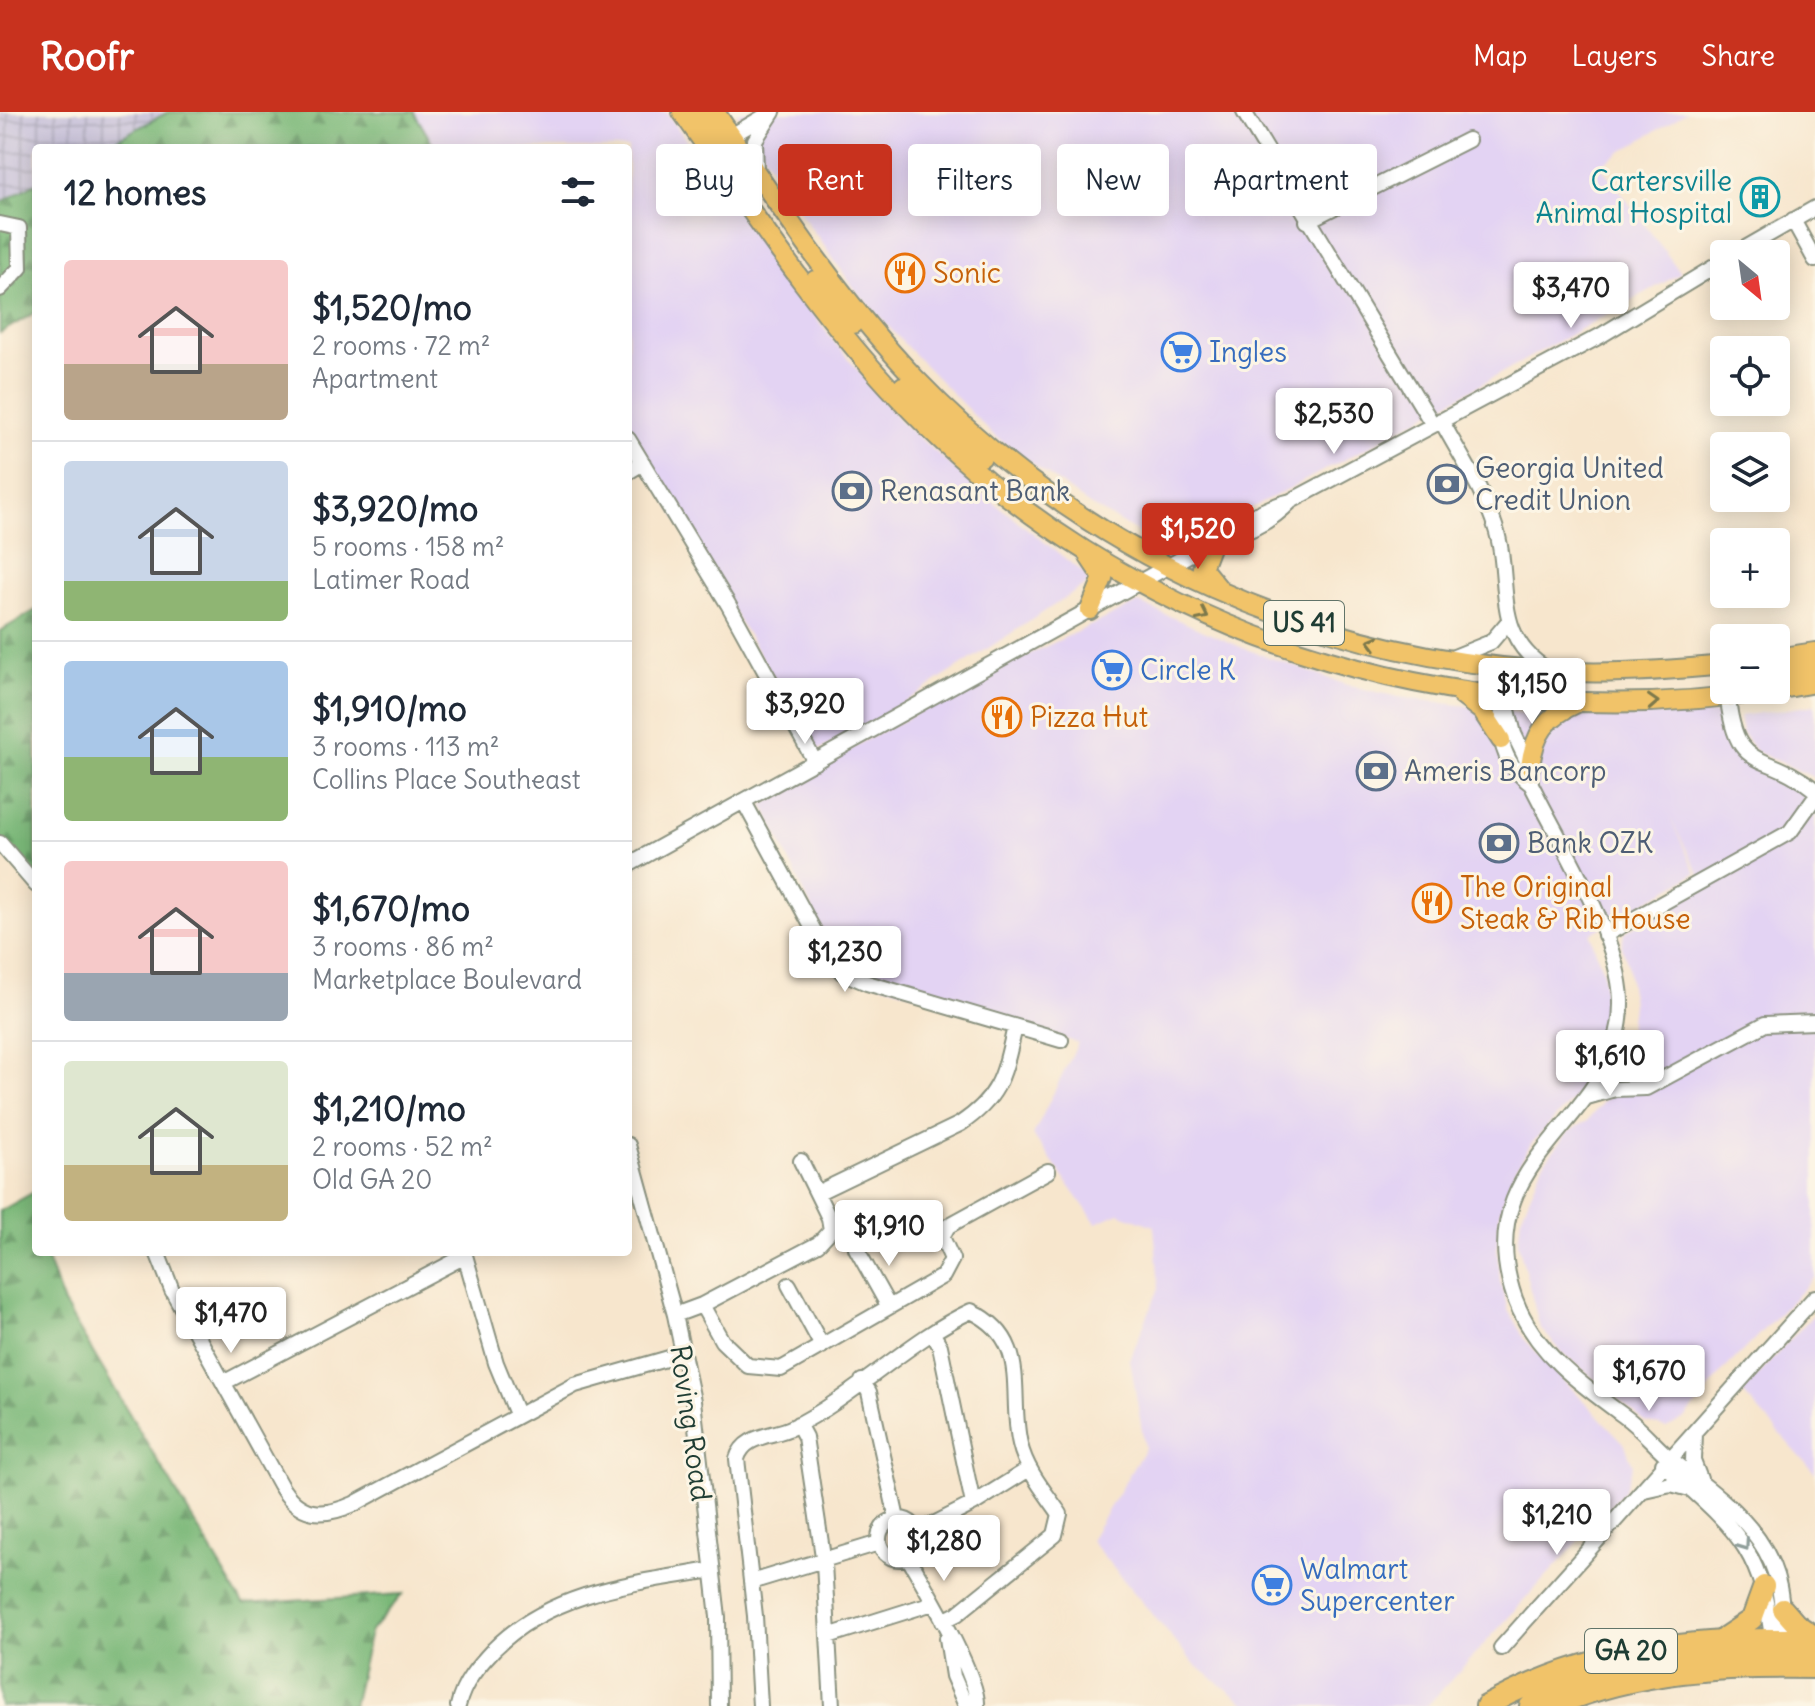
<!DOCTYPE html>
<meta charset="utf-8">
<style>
:root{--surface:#fff;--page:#f6f6f7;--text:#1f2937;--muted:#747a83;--line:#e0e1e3;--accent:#c8321e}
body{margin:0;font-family:Delius,sans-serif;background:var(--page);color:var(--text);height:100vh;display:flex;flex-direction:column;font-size:30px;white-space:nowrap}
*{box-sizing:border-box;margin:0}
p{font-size:26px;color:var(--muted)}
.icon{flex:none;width:44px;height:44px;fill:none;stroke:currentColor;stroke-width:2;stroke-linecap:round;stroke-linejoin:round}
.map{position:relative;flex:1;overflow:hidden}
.drawer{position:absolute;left:32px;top:32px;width:600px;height:1112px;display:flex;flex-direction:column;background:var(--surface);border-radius:8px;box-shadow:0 4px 20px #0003}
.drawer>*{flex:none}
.guide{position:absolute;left:656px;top:32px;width:760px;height:72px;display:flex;gap:16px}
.needle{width:52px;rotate:151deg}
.controls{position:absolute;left:1710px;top:128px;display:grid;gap:16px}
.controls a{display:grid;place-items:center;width:80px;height:80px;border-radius:8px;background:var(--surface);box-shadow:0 4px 20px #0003;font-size:40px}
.price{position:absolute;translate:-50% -68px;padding:0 18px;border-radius:8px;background:#fff;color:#222;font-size:26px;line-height:52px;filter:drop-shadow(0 2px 4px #0008)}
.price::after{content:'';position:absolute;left:50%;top:48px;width:24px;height:18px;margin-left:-12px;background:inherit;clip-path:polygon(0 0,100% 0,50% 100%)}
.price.selected{background:var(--accent);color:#fff}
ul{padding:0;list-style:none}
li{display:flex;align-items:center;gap:24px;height:200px;padding:0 32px}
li+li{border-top:2px solid var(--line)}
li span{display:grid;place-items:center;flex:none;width:224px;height:160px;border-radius:8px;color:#555}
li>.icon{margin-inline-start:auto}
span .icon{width:96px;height:96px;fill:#fffc;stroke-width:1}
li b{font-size:34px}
h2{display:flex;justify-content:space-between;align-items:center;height:96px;padding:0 32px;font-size:34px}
.tag{padding:0 28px;border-radius:8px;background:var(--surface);box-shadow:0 4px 20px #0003;font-size:28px;line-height:72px}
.tag.selected{background:var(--accent);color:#fff}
header{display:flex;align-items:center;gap:48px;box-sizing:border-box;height:112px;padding:0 40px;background:var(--accent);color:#fff}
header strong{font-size:38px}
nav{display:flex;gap:44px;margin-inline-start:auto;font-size:28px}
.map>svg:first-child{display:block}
.built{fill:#e3d3f3}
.industrial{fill:url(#industrial-grid)}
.forest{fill:url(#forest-firs);stroke:#4c7a56;stroke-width:2}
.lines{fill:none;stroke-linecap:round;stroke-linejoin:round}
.minor-casing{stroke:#8b9280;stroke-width:18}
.major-casing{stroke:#8b9280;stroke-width:22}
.highway-casing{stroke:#8b9280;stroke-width:24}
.minor{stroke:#fff;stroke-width:14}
.major{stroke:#f1c369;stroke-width:18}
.highway{stroke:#f1c369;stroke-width:20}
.oneway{stroke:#7d794c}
.oneway2{stroke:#8f9e9a}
.labels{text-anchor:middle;stroke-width:6;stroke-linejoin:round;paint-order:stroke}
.shield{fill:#fcf5e5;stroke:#617469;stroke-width:2}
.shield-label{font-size:26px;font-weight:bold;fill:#1f3d34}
.culture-label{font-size:28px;fill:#0d838f;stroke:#fcf5e5;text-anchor:end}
.food-label{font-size:28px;fill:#c56008;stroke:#fcf5e5;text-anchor:start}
.shop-label{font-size:28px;fill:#366cbe;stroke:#fcf5e5;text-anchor:start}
.service-label{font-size:28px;fill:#4e5e75;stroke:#fcf5e5;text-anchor:start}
.street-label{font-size:28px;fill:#1f3d34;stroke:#fcf5e5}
</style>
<header>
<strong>Roofr</strong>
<nav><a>Map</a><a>Layers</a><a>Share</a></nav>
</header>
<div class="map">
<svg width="1815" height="1594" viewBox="0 0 1815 1594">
<defs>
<pattern id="industrial-grid" width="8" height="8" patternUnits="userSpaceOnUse" patternTransform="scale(2)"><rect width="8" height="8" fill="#c6c0da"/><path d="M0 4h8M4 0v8" fill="none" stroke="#a09db2"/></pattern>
<pattern id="forest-firs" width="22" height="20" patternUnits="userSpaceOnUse" patternTransform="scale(2)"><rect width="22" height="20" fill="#7ab878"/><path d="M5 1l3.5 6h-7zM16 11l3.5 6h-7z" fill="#639763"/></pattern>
</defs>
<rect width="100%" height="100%" fill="#fcf5e5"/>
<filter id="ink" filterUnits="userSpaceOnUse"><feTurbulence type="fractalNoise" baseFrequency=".0125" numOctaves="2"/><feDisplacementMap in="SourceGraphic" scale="16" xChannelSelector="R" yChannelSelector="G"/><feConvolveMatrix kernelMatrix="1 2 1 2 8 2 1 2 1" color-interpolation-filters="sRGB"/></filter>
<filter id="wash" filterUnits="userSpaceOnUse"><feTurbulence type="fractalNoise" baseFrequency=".006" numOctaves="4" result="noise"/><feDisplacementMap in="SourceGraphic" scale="32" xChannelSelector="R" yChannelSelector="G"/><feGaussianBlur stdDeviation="1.8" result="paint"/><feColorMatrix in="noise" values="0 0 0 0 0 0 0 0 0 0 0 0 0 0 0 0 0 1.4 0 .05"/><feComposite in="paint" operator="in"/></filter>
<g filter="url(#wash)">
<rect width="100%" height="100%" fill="#f7e6cd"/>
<!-- built -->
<path class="built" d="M414 0H666L830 225 901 310 988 386 1093 468 862 618 818 638 628 327V36H435Z
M736 0H1687L1600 53 1681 161 1361 339 1179 434 1154 430 1088 392 992 322 907 235 855 177 782 75 751 19Z
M1139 491 1243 536 1347 573 1398 585 1520 601 1721 602 1733 634 1743 646 1798 674 1815 688V1165L1723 1259 1685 1307 1666 1316 1645 1310 1562 1240 1540 1216 1518 1131 1521 1105 1543 1052 1568 1020 1587 1009 1608 984 1618 957 1627 932 1632 893 1628 853 1622 835 1624 820 1706 775 1669 704 1696 761 1590 822 1603 860 1605 891 1600 927 1577 983 1531 1032 1511 1065 1500 1099 1497 1133 1500 1169 1508 1198 1526 1229 1624 1331 1633 1353 1624 1380 1427 1594H1249L1194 1552 1090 1428 1145 1336 1130 1247 1159 1176 1154 1114 1119 1101 1096 1111 1033 1023 1078 931 842 860 763 693 864 629 1021 546Z
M1815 593V666L1755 639 1742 620 1739 604Z
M1815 1201V1361L1742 1280Z"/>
<!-- industrial -->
<path class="industrial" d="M0 0H168L100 36H36V70L0 90Z"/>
<!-- forest -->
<path class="forest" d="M168 0H414L435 36H101Z
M36 71V200L0 221V91Z
M36 498V767L0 729V519Z
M36 1079V1140H44L64 1192 243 1492 403 1482 370 1520 353 1594H0V1099Z"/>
</g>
<g filter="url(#ink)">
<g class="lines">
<defs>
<path id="minor" d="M1244 0 1433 313
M731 24 765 4
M756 60 755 28 773 0
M1793 108 1815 148
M1307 109 1468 28
M0 112 19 116 20 156 0 177
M1735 142 1815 96
M1441 308C1459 342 1483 377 1495 414 1513 468 1490 523 1548 558
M628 327 728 492 815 650
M628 360 643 351
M1223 427C1248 421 1273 408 1291 389
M1454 545 1491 530 1508 510
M1509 555C1503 601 1486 639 1531 672
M1727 578C1735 666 1762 635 1815 678
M1505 586 1514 622 1530 655 1531 672C1560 731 1619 824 1621 888 1624 1011 1464 1043 1515 1187 1535 1240 1580 1272 1624 1304 1642 1317 1656 1335 1673 1349 1741 1401 1795 1441 1779 1535
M744 690 825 839 842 860 867 871 1061 928
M0 731 36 773
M628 753 1212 430C1236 412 1262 396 1291 389L1600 224 1724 149
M1605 823 1790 720 1815 685
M1587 985 1615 977 1646 976 1765 912 1815 910
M628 1033 675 1203 693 1289 718 1505 719 1594
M817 1081 960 1012C1002 984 1004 961 1015 915
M856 1136 889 1195
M157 1140 172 1178 280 1373C299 1405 322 1406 354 1392L575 1273 683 1242
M464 1140 496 1251 517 1302
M789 1173 822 1234
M702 1193 722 1229 748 1254 781 1257 943 1164 952 1147 942 1125 948 1114 1048 1059
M675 1203 702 1193 818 1132 831 1118 829 1106 801 1049
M862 1269 869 1280 897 1407
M225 1270 465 1144
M798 1312 805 1325 824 1451 832 1594
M1694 1321 1693 1349 1700 1367
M1663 1352C1735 1417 1763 1434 1773 1536
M1644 1378 1671 1372 1690 1377
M973 1392 1029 1357
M879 1427a20 20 0 1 1 40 0a20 20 0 1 1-40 0Z
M918 1420 973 1392 940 1234 933 1222
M908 1445C925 1475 980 1567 977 1594
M751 1470 879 1431
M828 1524 933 1491
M947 1526 953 1564 966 1594
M1501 1536 1815 1185
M458 1594C463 1571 478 1554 494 1537 552 1479 634 1471 712 1458
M760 1594 755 1504 737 1347C744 1322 773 1325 793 1315 853 1286 910 1227 971 1199 1032 1228 1008 1281 1020 1332 1026 1358 1045 1380 1060 1402L1055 1423 957 1502 943 1509"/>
<path id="major" d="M682 0C751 98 816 198 898 285 1121 522 1454 629 1774 578
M699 0 721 25
M715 0C777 91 838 185 914 265 1086 445 1322 550 1570 560 1622 562 1673 558 1724 553
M815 168 853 212
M903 274 982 345
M1212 430 1202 456 1220 478
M1089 445 1103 466 1090 498
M1776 546 1815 540
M1776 563 1815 558
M1776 578 1815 571
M1461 583 1482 599 1501 628
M1530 655C1534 622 1546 605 1577 591"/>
<path id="highway" d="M1783 1497 1796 1512 1815 1525
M1725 1525 1752 1507 1764 1474
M1774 1542H1815
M1486 1594C1590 1536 1698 1525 1815 1527
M1530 1594C1599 1546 1688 1542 1768 1540
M1553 1594C1638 1559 1724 1554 1815 1556"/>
</defs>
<!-- minor casing -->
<use href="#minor" class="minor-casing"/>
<!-- major casing -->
<use href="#major" class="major-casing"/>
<!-- highway casing -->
<use href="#highway" class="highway-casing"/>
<!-- minor -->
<use href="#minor" class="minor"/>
<!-- major -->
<use href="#major" class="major"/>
<!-- highway -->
<use href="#highway" class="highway"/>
</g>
<!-- one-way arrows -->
<defs><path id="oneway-chevron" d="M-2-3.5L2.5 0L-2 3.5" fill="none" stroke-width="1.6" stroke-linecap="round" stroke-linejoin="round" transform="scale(2)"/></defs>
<g class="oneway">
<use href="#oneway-chevron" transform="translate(1203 503) rotate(26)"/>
<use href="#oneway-chevron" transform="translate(1373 530) rotate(-165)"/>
<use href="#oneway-chevron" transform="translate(1653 590) rotate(-3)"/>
</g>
<use class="oneway2" href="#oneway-chevron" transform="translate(1744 1433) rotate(55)"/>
</g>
<!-- icons -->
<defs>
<symbol id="building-ring" viewBox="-11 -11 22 22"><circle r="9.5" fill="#fcf5e5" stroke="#0f9aa8" stroke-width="1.5"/><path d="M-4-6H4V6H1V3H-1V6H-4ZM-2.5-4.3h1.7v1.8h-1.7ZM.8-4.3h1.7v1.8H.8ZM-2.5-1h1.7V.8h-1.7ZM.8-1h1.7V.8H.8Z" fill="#0f9aa8"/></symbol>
<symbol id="restaurant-ring" viewBox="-11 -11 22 22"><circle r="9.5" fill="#fcf5e5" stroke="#e8710a" stroke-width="1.5"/><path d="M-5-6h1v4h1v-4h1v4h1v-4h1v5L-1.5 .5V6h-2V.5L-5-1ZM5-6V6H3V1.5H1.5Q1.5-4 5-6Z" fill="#e8710a"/></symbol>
<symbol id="supermarket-ring" viewBox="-11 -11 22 22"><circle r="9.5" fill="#fcf5e5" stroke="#3f7fe0" stroke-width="1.5"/><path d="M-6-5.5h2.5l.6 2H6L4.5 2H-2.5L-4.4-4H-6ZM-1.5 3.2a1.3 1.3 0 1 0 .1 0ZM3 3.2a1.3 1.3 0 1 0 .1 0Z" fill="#3f7fe0"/></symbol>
<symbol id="bank-ring" viewBox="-11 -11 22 22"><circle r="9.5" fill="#fcf5e5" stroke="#5c6f8a" stroke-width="1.5"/><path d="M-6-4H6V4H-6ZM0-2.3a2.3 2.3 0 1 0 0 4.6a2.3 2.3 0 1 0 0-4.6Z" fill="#5c6f8a"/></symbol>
</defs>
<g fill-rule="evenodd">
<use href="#building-ring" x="1738" y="63" width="44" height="44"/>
<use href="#restaurant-ring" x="883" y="139" width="44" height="44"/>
<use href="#supermarket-ring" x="1159" y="218" width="44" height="44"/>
<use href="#bank-ring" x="1425" y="350" width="44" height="44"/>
<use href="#bank-ring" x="830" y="357" width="44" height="44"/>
<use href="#supermarket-ring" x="1090" y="536" width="44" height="44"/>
<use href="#restaurant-ring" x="980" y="583" width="44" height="44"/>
<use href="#bank-ring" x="1354" y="637" width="44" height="44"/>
<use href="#bank-ring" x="1477" y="709" width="44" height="44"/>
<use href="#restaurant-ring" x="1410" y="769" width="44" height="44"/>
<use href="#supermarket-ring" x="1250" y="1451" width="44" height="44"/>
</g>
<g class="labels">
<!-- shield labels -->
<g class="shield">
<rect x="1264" y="489" width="80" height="44" rx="6"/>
<rect x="1585" y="1517" width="92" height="44" rx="6"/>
</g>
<g class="shield-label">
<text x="1304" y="520">US 41</text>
<text x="1631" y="1548">GA 20</text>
</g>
<!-- culture labels -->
<g class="culture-label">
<text x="1732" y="79">Cartersville<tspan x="1732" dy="32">Animal Hospital</tspan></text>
</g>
<!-- food labels -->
<g class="food-label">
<text x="933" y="171">Sonic</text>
<text x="1030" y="615">Pizza Hut</text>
<text x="1460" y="785">The Original<tspan x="1460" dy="32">Steak &amp; Rib House</tspan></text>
</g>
<!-- shop labels -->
<g class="shop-label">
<text x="1209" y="250">Ingles</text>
<text x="1140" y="568">Circle K</text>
<text x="1300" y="1467">Walmart<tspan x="1300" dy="32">Supercenter</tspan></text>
</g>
<!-- service labels -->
<g class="service-label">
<text x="1475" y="366">Georgia United<tspan x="1475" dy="32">Credit Union</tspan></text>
<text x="880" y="389">Renasant Bank</text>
<text x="1404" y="669">Ameris Bancorp</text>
<text x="1527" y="741">Bank OZK</text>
</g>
<!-- street labels -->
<g class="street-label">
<text transform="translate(691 1311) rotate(82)" y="10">Roving Road</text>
</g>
</g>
</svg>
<div class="controls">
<a><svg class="needle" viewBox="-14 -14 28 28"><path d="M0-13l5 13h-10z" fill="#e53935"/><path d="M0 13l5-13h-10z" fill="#747a83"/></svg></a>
<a><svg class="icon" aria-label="locate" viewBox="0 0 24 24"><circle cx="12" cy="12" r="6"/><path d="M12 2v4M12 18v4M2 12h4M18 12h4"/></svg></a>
<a><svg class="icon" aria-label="layers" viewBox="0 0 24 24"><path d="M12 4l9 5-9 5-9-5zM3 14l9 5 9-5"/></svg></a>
<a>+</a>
<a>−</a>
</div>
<b class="price" style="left:1571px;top:218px">$3,470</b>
<b class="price" style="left:1334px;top:344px">$2,530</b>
<b class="price selected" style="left:1198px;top:459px">$1,520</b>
<b class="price" style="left:1532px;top:614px">$1,150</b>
<b class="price" style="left:805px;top:634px">$3,920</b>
<b class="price" style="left:845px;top:882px">$1,230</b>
<b class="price" style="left:1610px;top:986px">$1,610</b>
<b class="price" style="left:889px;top:1156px">$1,910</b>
<b class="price" style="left:231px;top:1243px">$1,470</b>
<b class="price" style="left:1649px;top:1301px">$1,670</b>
<b class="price" style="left:1557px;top:1445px">$1,210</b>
<b class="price" style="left:944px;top:1471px">$1,280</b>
<div class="guide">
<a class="tag">Buy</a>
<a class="tag selected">Rent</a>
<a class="tag">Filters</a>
<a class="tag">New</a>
<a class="tag">Apartment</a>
</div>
<section class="drawer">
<h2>12 homes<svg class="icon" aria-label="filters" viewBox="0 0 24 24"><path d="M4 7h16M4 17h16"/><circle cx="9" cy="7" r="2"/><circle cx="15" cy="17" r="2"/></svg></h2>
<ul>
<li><span style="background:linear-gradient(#f6c9c9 65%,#b9a48a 0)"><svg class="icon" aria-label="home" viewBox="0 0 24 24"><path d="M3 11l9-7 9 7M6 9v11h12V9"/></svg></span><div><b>$1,520/mo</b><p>2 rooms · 72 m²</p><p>Apartment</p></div></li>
<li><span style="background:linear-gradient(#c9d6e8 75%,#8fb573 0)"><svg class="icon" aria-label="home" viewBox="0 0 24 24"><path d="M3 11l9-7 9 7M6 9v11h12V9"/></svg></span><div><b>$3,920/mo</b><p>5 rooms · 158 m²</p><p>Latimer Road</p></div></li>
<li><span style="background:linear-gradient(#a9c7e8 60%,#8fb573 0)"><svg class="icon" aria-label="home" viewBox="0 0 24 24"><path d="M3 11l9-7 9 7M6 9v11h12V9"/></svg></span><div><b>$1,910/mo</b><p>3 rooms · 113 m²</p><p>Collins Place Southeast</p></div></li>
<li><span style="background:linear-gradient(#f6c9c9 70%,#9aa5b1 0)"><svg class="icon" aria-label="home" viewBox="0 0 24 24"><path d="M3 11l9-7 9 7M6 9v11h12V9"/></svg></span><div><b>$1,670/mo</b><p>3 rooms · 86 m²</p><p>Marketplace Boulevard</p></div></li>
<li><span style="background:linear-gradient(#dfe7d0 65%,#c2b280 0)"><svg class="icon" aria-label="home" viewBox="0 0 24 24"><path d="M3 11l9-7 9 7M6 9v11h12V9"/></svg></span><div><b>$1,210/mo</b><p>2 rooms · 52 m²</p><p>Old GA 20</p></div></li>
</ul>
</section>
</div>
